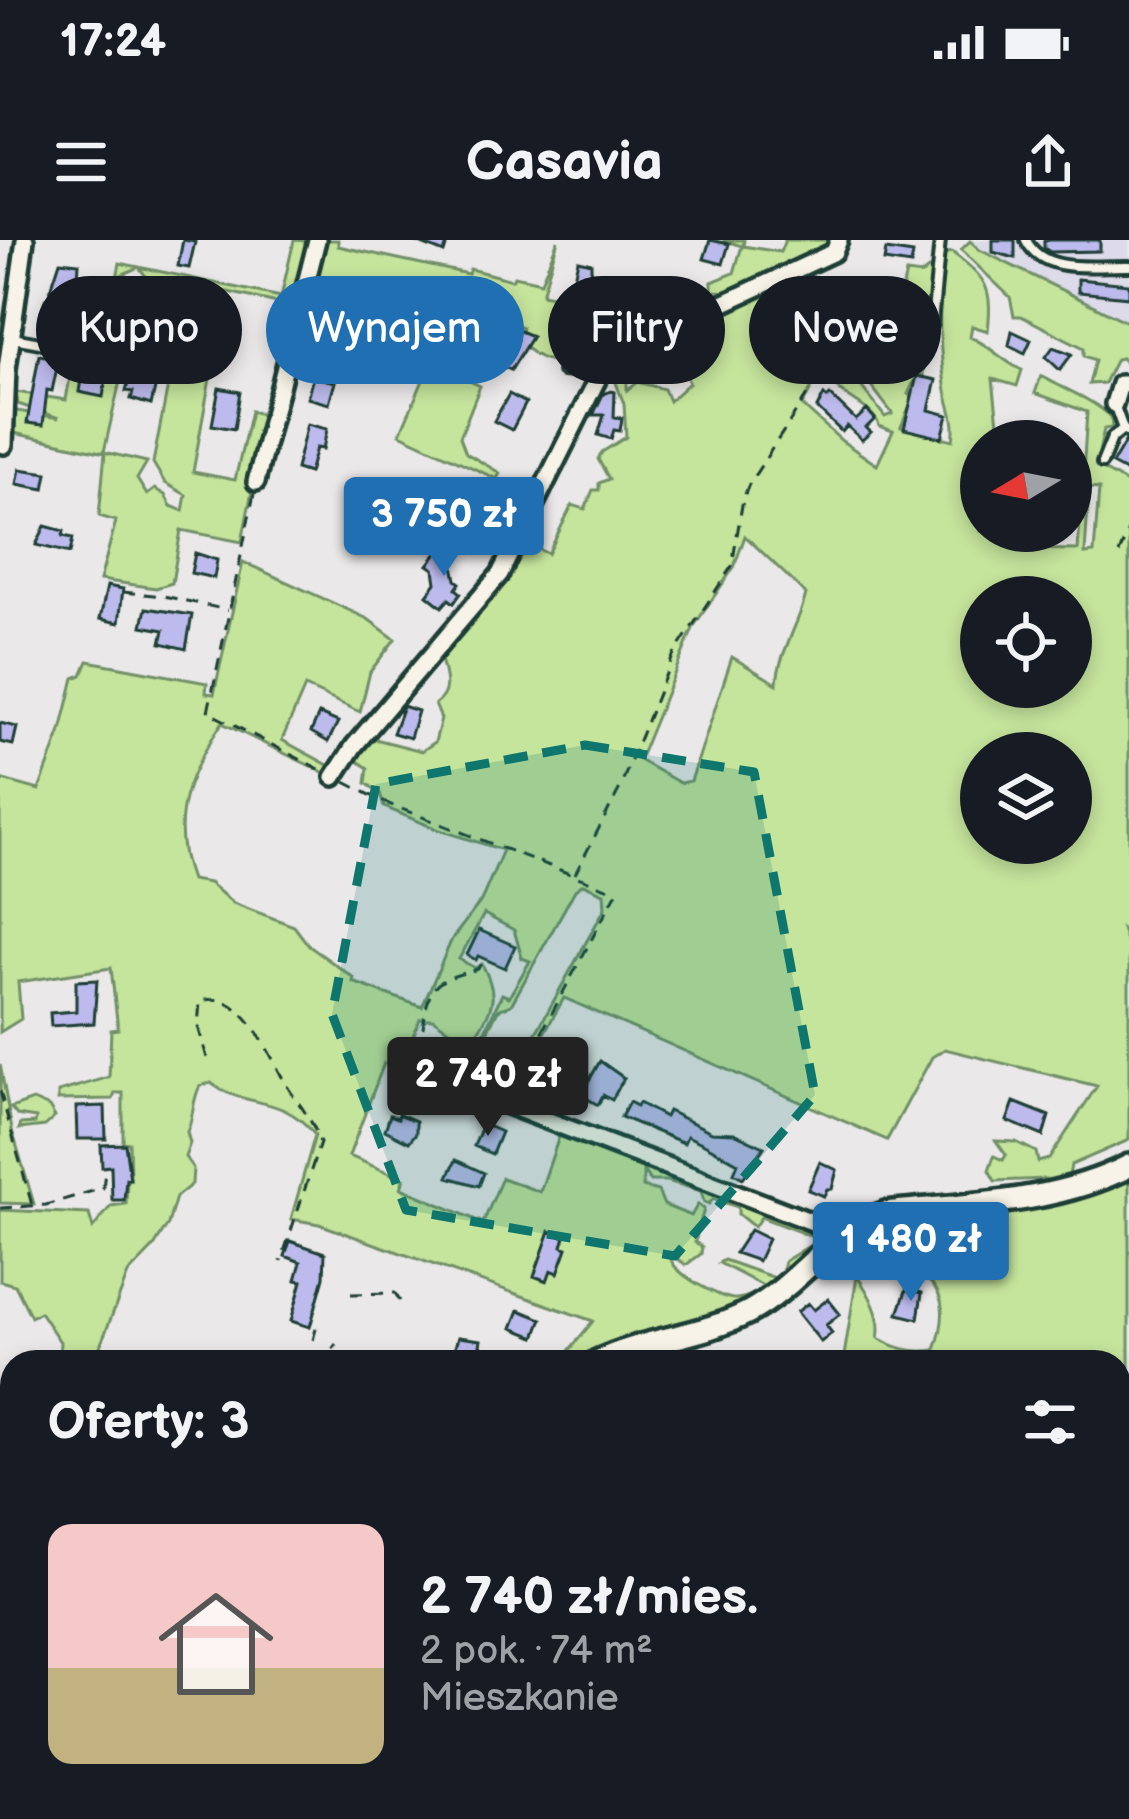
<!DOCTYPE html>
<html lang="pl">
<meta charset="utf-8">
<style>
:root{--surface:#171b24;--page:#242831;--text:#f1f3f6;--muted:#9ea1a6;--line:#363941;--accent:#1f6fb2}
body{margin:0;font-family:"Balsamiq Sans",sans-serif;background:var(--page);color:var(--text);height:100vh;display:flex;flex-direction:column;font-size:45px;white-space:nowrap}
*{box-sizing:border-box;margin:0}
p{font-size:39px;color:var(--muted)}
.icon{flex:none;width:66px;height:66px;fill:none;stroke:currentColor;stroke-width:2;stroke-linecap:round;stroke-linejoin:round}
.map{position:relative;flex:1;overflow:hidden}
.drawer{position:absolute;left:0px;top:1110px;width:1131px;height:471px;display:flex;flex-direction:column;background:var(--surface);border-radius:36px 36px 0 0;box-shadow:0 6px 18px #0003}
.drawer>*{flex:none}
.top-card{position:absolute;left:36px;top:36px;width:1059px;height:108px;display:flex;gap:24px}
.needle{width:78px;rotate:260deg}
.buttons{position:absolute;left:960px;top:180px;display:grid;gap:24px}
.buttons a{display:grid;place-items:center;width:132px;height:132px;border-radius:50%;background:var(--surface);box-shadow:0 6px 18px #0003;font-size:60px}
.price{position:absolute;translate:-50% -102px;padding:0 27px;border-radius:12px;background:var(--accent);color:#fff;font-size:39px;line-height:78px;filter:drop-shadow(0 3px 6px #0008)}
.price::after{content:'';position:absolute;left:50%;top:72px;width:36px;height:27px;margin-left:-18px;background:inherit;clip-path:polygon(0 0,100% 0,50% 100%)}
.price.current{background:#222;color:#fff}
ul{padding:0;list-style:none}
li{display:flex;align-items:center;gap:36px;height:300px;padding:0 48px}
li+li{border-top:3px solid var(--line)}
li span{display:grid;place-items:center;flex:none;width:336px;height:240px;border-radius:24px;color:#555}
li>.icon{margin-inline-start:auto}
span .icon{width:144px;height:144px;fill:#fffc;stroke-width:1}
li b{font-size:51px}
h2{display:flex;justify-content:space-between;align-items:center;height:144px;padding:0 48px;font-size:51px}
.tag{padding:0 42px;border-radius:54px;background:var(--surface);box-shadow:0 6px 18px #0003;font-size:42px;line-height:108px}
.tag.current{background:var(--accent);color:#fff}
.status{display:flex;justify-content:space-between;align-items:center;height:84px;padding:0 60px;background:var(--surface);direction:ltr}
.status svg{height:33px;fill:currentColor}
header{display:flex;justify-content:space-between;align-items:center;height:156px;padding:0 48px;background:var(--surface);font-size:54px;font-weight:800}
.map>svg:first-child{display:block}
.built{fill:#dddaea}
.green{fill:#c5e49c;stroke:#729068;stroke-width:3;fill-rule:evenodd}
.building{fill:#bdbbed;stroke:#1f3d34;stroke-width:3}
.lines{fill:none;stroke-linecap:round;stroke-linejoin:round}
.lane-casing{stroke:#1f3d34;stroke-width:16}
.street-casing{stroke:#1f3d34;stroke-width:24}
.secondary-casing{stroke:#1f3d34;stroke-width:30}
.path{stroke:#1f3d34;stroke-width:3;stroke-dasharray:12 9;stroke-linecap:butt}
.lane{stroke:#f7f3e8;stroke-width:8}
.street{stroke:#f7f3e8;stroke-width:15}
.secondary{stroke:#f7f3e8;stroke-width:21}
.marked{fill:#0f766e;fill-opacity:0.2;stroke:#0f766e;stroke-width:9;stroke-dasharray:24 15;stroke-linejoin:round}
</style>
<div class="status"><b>17:24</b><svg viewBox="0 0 49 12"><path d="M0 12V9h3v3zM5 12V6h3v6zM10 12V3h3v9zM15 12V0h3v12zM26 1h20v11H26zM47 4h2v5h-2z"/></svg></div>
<header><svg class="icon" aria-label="menu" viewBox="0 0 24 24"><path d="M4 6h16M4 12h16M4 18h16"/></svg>Casavia<svg class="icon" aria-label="share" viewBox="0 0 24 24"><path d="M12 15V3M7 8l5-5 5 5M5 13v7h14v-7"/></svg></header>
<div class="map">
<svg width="1129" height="1579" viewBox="0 0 1129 1579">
<rect width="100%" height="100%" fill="#ebe8e9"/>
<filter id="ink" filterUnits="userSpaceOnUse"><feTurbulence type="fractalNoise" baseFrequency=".00833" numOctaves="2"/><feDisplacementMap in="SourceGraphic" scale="24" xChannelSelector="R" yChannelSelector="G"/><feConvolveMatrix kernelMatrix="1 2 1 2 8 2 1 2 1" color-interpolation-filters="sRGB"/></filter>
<g filter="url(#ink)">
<!-- built -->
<path class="built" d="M971 0H1129V82L981 9Z"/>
<!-- green -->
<path class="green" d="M294 0 306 1 309 6 295 67 228 52 153 43 140 102 199 111 197 119 124 112 132 105 148 39 139 27 121 35 114 71 97 72 91 68 44 62 45 59 111 67 120 23 281 57Z
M318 0H338V6L468 34 470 29 512 40 514 36 541 42 558 0 542 54 589 63 584 85 566 108 590 119 607 112 609 118 586 130C559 119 542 128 518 99L522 87 512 83 508 93 501 91 498 99 491 96 507 53 493 50 477 95 478 107 487 111 485 117 473 112 461 137 480 146 460 197 466 213 500 233 497 239 400 194 445 89 307 52Z
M723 0H744L743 6 780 12 785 0H834L824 11 731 52 712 51V42L734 33 742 6Z
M970 1 980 10 1129 83V127L1121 118 1116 119 1104 143 1089 144 1095 120 1084 116V108L1021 76H1014L1010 57 961 10Z
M952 12C986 39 993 45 988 91L972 86 970 97C990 105 1000 120 1022 130L1017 146 993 139 1000 201H981V291H1010L1013 309 1078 310 1087 172 1035 153 1041 136C1065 150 1091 158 1111 177L1112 188 1104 189 1096 226 1129 244V694L1122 689 1129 710V900L1071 925 1068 941 1045 947V939L995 941 989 930 994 916 1003 920 1006 915 996 901 1016 902 1036 912 1038 922 1049 919 1097 846 945 809 932 817 887 900 564 758 510 853 514 860 467 845 469 824 502 754 509 757 530 721 522 718 514 690 484 674 459 719 475 728 482 724C501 760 491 768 473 801L466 802 433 779H420L400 828 384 823 349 916 404 939 401 948 483 983 502 938 540 952 562 888 815 987 823 1000 789 1032 783 1029 785 1021 812 1004 813 997 761 977 754 987 738 974V967L713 959 709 964 704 962 701 951 667 941H650L643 930V947L658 951 664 965 691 976 698 964 704 969 695 1002 702 1007 701 1014 686 1025 675 1017 671 1019C674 1034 721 1060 737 1059 748 1058 756 1053 765 1047L719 1023 724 1020 781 1040 728 1075 619 1102 579 1122H560L593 1081 319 984 291 979 315 895C281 852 246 870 211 843L200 846C192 860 194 877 187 892L190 903 185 917 193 928 192 944 176 957 168 984 153 1008 128 1034 94 1122H59L60 1102 40 1072 31 1077 15 1045 0 1041V970L89 974 93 988 111 966 126 964 127 940 130 939 129 903 123 902V853H115L113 859 58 860V852L109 837 111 790 118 789 111 728 18 742 21 779 0 792V539L39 550 61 491 74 438 82 435 88 421 207 443 206 453 214 454 243 322 368 379 395 399 370 432 360 472 305 447 282 500 328 525 325 533 222 483C188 534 168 579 191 640L209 643 233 663 294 686 309 706 354 738 353 742 422 767 452 699 481 661 503 610 439 590 384 567 380 553 366 543 368 528 355 519 356 513 375 499 422 511 435 502 441 479 435 464C453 452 444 433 440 415L524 301 548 314 572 265 585 269 593 250H599V243L609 239 598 219 602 212 626 197 624 164 611 129 621 120 627 134V150L637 142 664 149 669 161 689 143 670 93 790 37 792 63 807 65 808 78 833 81 821 132 802 165 842 201 877 225 893 191 879 186C873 163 830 157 828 129 828 118 835 101 837 90L890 102 906 33 921 35 928 29 936 30 923 135H917L908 154 918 159 910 165 901 187 953 200C957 178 948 166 945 145 938 100 938 59 943 14ZM843 109 892 173V174L885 177 836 114ZM1089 248 1099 249 1094 313 1085 314ZM745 296 806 354C799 385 779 412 777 444L732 417 691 541 680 543 639 520 694 386 734 327ZM981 357H1071V447H981ZM981 513H1071V603H981ZM583 644 604 653 605 668 505 849 471 838 469 828 498 770 511 765 575 650Z
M74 113 124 123 104 212 147 222 137 239 147 255 155 249 165 255 171 266 183 271 186 255 165 243 153 223 170 135 175 134 180 124 211 133 193 232 235 240 251 171 268 176 255 234 248 246H253L242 302 181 290 172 343 156 348 100 340 116 281 99 276 105 213 9 192 11 170 59 178 18 164 16 152 66 160Z
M0 824 12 890 34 964 0 963Z
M33 860 49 867 55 877 45 886 19 889 21 884 35 883 36 878 17 875 11 868Z
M1129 936V1335L1119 1305V1122H843L857 1036C869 1053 883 1077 878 1098 898 1109 912 1113 935 1110 963 1030 908 1031 847 1008L844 1001 893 980 1034 967 1088 955Z
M12 1145V1220L0 1192V1151Z
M0 1254 12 1270V1380L0 1387Z
M1119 1309 1129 1343V1417L1119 1416Z
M1119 1436 1129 1441V1579H926L895 1569H1119Z
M844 1569H891L917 1579H843Z"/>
<!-- building -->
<path class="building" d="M183 0 195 2 189 28 178 26Z
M412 0H448L444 13Z
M710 0 729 4 723 24 704 19Z
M993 0H1015V18L993 12Z
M1044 0H1100V11L1050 12 1044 8Z
M886 10 913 14 911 25 884 21Z
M578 20 591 23V41L574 37Z
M60 21 79 23 77 53 68 52 67 57 49 55Z
M808 37 822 38 824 68H809L810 62 801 61 802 40Z
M1078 39 1129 44V57L1078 52Z
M878 56 890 59 887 70 893 71 887 92 880 90 879 96 852 83 854 71 872 76Z
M595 74 615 80 609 105H599L596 115 584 111Z
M321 77 343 82 339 101 326 98 323 109 313 106Z
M515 89 532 96 511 130 498 124Z
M1012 91 1031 100 1025 113 1009 105Z
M1053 107 1072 114 1060 130 1046 117Z
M39 115 59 118 52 151 47 150 43 185 27 183Z
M82 133 106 138 103 157 79 152Z
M130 135 156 144 151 165 131 159 133 152 126 151Z
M917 136 936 140 929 170 948 175 942 198 904 189Z
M313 137 335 142 329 164 307 158Z
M219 148 240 152 234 189 212 185Z
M611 151 615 152 614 177 622 178 620 191 614 190 611 199 598 195 604 175H593L603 154Z
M509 154 526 163 512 190 494 181Z
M824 155 827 158 830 155 856 180 867 170 875 179 866 188 871 192 862 200 847 186 842 192 817 168Z
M307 184 327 189 323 209 316 208 309 233 296 229Z
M1126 200 1129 201V233L1112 224Z
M20 229 47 233 44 249 17 244Z
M492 247 513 256 509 263 513 264 501 286 478 277Z
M45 286 64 291 63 296 73 298 70 313 36 305Z
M441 308 457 320 453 325 456 340 460 343 456 349 461 353 454 363 449 359 442 367 427 355 436 343 434 329 428 325Z
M195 313 217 320 214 338 191 333Z
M107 346 123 349 119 383 100 379Z
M146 368 192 375 186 409 161 403 164 390 142 386Z
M403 466 418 471 410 498 393 493Z
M319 474 338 482 328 502 311 492Z
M0 483 17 487 13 505 0 502Z
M479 690 515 706 505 728 478 716 476 720 467 715Z
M97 740 94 783 51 786 50 773 76 771V741Z
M548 811 569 819 559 846 541 840 538 847 526 842 533 823 542 826Z
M600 821 624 838 612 860 603 855 598 865 581 855Z
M629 862 637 866 639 863 665 877 668 871 712 892 734 893 764 907 743 938 734 933 738 923 706 905 687 896 684 903 621 877Z
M1014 862 1049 876 1043 896 1007 881Z
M105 866 106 899H77L76 867Z
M399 874 416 881V893L409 902 385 890 390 875 398 878Z
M483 884 501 892 492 914 474 906Z
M125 904 130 939H126L124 960H112L111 926 102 927 101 905Z
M456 920 484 933 479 946 448 937Z
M820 922 837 930 832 949H827L824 956 808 950Z
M750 990 768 999 758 1021 735 1013Z
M550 991 565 997 562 1006 567 1008 558 1033 551 1030 547 1041 534 1036Z
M290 1001 325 1013 324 1037 310 1087 291 1081 302 1041 296 1040 301 1022 285 1016Z
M907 1048 922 1053 918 1079 898 1074Z
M828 1059 840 1074 826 1085 832 1093 821 1102 797 1072 808 1063 814 1070Z
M519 1070 542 1079 535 1097 512 1088Z
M458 1097 481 1100 480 1105 485 1111 477 1114 476 1120 453 1114Z"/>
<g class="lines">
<defs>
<path id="lane" d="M1026 0C1043 35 1094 25 1129 26
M932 84 940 0
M13 98 159 125
M563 131 581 133 602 126
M1114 164 1123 189 1129 193
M1102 223 1112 198 1123 189
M692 1569 718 1574"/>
<path id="street" d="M1114 164 1120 144H1129
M4 205 7 129 25 0
M256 242 317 0
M334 537 354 506 500 334 601 132 619 112 834 12 839 0
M442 840 815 983 832 1003
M0 1424 12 1403 10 1390
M1119 1428 1129 1433"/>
<path id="secondary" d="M597 1122C645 1099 701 1097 749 1072 799 1045 830 992 886 973 969 964 1054 964 1129 926
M0 1229 12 1249
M238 1569 241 1579"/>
</defs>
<!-- lane casing -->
<use href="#lane" class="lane-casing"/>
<!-- street casing -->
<use href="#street" class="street-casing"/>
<!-- secondary casing -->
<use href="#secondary" class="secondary-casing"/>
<!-- path -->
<path class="path" d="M254 254 208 472 321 530
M1119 314 1129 288
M123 352 164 356 227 370
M345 542 386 563 617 652 510 851
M575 634 619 550 674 414 732 326 743 259 749 244 809 152
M423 788C429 739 437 741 478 729L482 721
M207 818 198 786 200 762C242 744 272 820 287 846 299 865 314 881 320 903L281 1021
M0 851 32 965
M0 968 46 965 103 948 105 931
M351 1054 395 1053 400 1061
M313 1100 317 1085
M297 1122 301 1116 328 1115 336 1104
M0 1201 5 1214"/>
<!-- lane -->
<use href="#lane" class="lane"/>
<!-- street -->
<use href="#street" class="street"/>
<!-- secondary -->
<use href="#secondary" class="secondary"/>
</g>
</g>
<!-- marked area -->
<path class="marked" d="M585 505 754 532 815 855 675 1016 406 970 332 774 376 544Z"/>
</svg>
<div class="buttons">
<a><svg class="needle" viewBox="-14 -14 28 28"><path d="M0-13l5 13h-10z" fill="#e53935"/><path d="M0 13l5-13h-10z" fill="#9ea1a6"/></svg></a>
<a><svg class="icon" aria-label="locate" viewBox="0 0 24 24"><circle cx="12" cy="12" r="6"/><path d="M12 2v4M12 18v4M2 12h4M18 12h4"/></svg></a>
<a><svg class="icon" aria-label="layers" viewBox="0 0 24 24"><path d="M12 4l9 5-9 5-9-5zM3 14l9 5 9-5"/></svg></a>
</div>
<b class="price" style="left:444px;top:339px">3 750 zł</b>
<b class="price current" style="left:488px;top:899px">2 740 zł</b>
<b class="price" style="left:911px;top:1064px">1 480 zł</b>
<div class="top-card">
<a class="tag">Kupno</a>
<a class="tag current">Wynajem</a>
<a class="tag">Filtry</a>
<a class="tag">Nowe</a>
</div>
<section class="drawer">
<h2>Oferty: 3<svg class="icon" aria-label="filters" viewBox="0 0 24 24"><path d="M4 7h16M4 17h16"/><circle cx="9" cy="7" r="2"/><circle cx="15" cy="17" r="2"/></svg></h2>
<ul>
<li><span style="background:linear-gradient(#f6c9c9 60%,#c2b280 0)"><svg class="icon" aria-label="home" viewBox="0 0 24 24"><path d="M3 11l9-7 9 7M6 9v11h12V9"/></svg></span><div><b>2 740 zł/mies.</b><p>2 pok. · 74 m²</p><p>Mieszkanie</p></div></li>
</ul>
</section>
</div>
